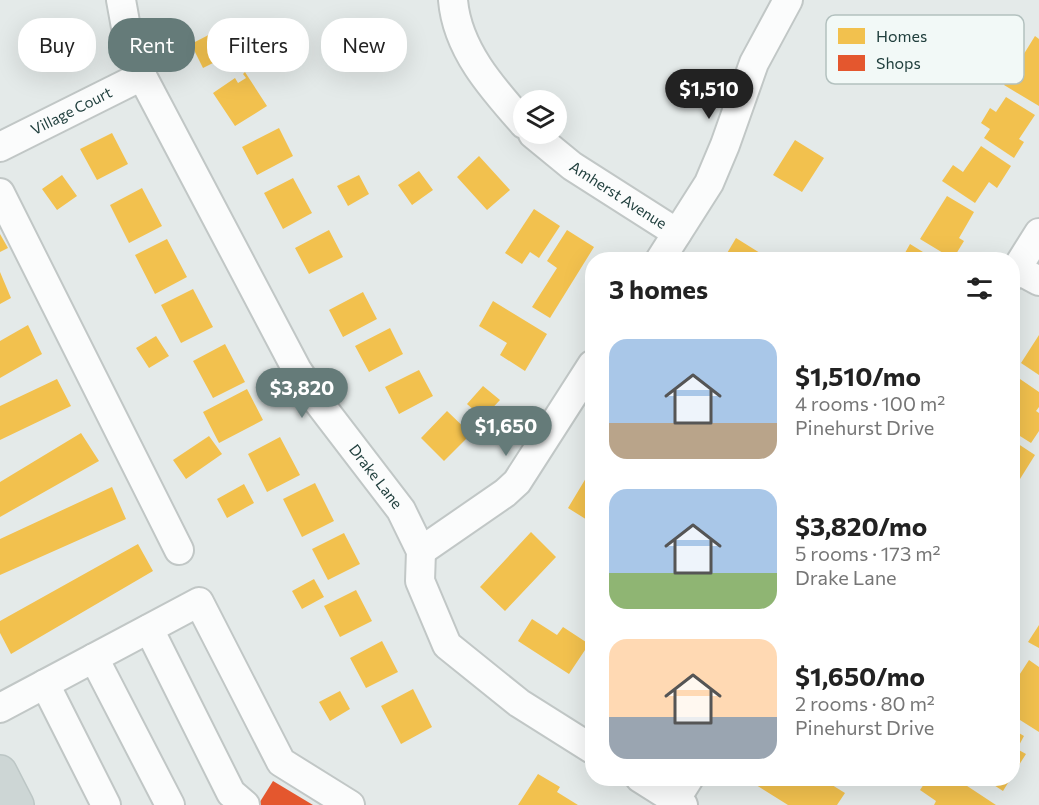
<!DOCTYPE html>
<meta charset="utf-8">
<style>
:root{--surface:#fff;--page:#f2f2f2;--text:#222;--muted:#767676;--accent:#657b79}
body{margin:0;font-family:Commissioner,sans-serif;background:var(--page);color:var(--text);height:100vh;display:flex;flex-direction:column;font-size:22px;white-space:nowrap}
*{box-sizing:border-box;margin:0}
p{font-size:20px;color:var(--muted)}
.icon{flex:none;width:33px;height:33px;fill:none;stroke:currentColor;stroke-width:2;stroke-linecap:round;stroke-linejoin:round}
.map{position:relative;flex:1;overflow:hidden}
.details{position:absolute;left:585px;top:252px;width:435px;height:534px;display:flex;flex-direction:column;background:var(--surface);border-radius:24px;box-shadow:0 6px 24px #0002}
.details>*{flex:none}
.hud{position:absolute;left:18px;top:18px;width:477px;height:54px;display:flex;gap:12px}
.fabs{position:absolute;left:513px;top:90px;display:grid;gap:12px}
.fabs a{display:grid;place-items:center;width:54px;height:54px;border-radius:50%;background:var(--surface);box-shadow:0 6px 24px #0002;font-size:30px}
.price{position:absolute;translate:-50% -51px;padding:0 14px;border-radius:21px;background:var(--accent);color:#fff;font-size:20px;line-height:39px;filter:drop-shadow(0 2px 3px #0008)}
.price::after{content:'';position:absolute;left:50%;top:36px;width:18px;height:14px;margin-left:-9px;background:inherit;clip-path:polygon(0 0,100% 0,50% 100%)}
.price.current{background:#222;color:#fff}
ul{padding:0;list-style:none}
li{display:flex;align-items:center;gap:18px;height:150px;padding:0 24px}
li span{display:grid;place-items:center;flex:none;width:168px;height:120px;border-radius:18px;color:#555}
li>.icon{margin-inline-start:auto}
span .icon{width:72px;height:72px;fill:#fffc;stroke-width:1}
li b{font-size:26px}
h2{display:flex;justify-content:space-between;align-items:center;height:72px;padding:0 24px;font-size:26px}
.chip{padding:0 21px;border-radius:24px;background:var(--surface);box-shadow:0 6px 24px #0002;font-size:21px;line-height:54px}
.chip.current{background:var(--accent);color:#fff}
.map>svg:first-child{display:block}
.homes{fill:#f2c14e}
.shops{fill:#e4572e}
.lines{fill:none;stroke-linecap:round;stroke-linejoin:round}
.minor-casing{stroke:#c1c7c6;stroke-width:32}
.major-casing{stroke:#bcc6c5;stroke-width:36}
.minor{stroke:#fbfcfc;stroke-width:28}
.major{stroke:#cdd6d5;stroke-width:33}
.labels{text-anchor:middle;stroke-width:6;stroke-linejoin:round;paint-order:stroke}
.street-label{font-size:15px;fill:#203f3d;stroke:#f2f9f7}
.key{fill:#f2f9f7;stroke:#b3c1bf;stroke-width:1.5}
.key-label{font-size:16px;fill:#203f3d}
</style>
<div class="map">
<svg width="1039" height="805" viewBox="0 0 1039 805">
<rect width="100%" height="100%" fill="#e4eae9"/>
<!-- homes -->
<path class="homes" d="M232 23 248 53 225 65 221 59 203 68 191 44Z
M1035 36 1039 39V106L1004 85 1009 77 1001 73 1014 52 1022 57Z
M245 72 267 106 235 126 213 93 235 78 238 83 246 78 243 74Z
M1006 97 1035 115 1019 139 1024 142 1014 158 984 138 990 129 981 123 990 108 996 112Z
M279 128 293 156 257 175 242 147Z
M112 133 128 164 97 180 80 149Z
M795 140 824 158 802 192 773 175Z
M981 146 1011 166 997 188 989 182 975 203 942 181 953 165 963 172Z
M479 156 510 190 487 210 457 177Z
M419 171 433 190 412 205 398 185Z
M62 175 77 196 57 210 42 189Z
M359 175 369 194 348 206 337 186Z
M293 178 312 213 283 229 264 193Z
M142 188 162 226 129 243 110 205Z
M947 196 974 212 959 238 964 241 953 259 920 239Z
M534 209 560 226 539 258 530 252 522 264 505 253Z
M329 230 343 257 309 274 295 248Z
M567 230 594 247 550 318 532 307 557 268 547 261Z
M0 234 8 248 0 252Z
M736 238 765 256 763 260H723Z
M167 239 187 277 155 294 135 255Z
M910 244 936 260H901Z
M0 272 11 298 0 304Z
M193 289 213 327 181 343 161 305Z
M363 292 377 319 343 337 329 310Z
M493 301 547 334 525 371 500 355 507 343 479 326Z
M28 325 42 354 0 378V341Z
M390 328 403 354 369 372 355 346Z
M1039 335V375L1021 363Z
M156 336 169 356 149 368 136 348Z
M225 344 245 382 213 398 193 361Z
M419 370 433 396 399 414 385 387Z
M1014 375 1039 392V407L1036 411 1039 413V431L1031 443 1012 431V378Z
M57 379 71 406 0 440V406Z
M483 386 500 400 483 418 467 404Z
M247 389 263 420 219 443 203 412Z
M447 411 471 434 444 461 421 438Z
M81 433 99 461 0 517V482Z
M209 436 222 454 186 479 173 460Z
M280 437 300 475 267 492 248 454Z
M1012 440 1035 455 1020 479 1012 474Z
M589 473 592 475V523L568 508Z
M315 483 334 521 302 537 283 499Z
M244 484 254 503 227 518 217 499Z
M112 487 126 519 0 575V539Z
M531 532 556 557 505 611 480 587Z
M344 533 360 564 328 580 312 549Z
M138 544 153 571 11 654 0 633V621Z
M314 579 324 597 302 609 292 591Z
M356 590 372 621 340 637 324 606Z
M532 619 557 635 563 627 589 644 569 674 518 641Z
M1039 625V648L1028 642Z
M382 641 398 672 366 688 350 658Z
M1029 660 1039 667V732L1012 715V678L1016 680Z
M413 689 432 727 401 744 381 706Z
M340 691 350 709 330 721 319 702Z
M1012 729 1024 736 1017 749 1026 754 1012 776Z
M538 774 560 787 557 792 578 805H518Z
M756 778H813L821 784 824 780 845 793 837 805H788L753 783Z
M928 778H934L945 786 950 778H955L996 805H934L936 801 920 790Z
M983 778H1011L1003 791Z"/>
<!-- shops -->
<path class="shops" d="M273 781 313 805H258Z"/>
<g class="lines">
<defs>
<g id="minor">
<path id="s1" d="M121 0 127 33 142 76 297 370 319 403 401 510 421 551 420 581 447 645 519 703 592 749"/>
<path d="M453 0C457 49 492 88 524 124"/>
<path id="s2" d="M533 134 572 166 677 233"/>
<path id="s3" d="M0 147 142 76"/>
<path d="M0 193 179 550"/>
<path d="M660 260 709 183 725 145 754 63 788 0"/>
<path d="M1017 269 1039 281"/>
<path d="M1012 276 1039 233"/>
<path d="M421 551 505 493 517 482 592 365"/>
<path d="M149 629 231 793 245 805"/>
<path d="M94 658 170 805"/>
<path d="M45 684 106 805"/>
<path d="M0 708 199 602 281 762 350 805"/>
<path d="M640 778 683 805"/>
<path d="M672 805 689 778"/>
</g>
<path id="major" d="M0 772 17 805"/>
</defs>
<!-- minor casing -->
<use href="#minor" class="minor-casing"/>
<!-- major casing -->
<use href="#major" class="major-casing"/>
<!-- minor -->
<use href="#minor" class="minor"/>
<!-- major -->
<use href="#major" class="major"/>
</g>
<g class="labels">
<!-- street labels -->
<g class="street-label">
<text dy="5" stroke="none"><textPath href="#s3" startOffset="80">Village Court</textPath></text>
<text dy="5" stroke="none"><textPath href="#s2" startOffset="105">Amherst Avenue</textPath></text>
<text dy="5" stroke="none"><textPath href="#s1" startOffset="544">Drake Lane</textPath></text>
</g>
</g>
<!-- legend -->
<rect x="826" y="15" width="198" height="69" rx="9" class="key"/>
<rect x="838" y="28" width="27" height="16" fill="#f2c14e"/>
<rect x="838" y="55" width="27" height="16" fill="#e4572e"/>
<g class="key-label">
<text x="876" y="42">Homes</text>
<text x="876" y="69">Shops</text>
</g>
</svg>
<div class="fabs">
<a><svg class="icon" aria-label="layers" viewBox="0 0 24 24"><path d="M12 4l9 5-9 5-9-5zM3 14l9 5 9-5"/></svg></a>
</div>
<b class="price current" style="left:709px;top:120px">$1,510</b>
<b class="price" style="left:302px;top:419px">$3,820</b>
<b class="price" style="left:506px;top:457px">$1,650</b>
<div class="hud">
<a class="chip">Buy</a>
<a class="chip current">Rent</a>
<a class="chip">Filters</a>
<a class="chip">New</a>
</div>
<section class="details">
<h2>3 homes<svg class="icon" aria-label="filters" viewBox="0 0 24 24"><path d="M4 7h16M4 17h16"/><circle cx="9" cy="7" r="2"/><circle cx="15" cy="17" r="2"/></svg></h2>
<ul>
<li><span style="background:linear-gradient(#a9c7e8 70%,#b9a48a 0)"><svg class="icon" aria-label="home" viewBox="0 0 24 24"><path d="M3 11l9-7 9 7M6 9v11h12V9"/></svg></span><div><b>$1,510/mo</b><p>4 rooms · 100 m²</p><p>Pinehurst Drive</p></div></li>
<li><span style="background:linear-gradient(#a9c7e8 70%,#8fb573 0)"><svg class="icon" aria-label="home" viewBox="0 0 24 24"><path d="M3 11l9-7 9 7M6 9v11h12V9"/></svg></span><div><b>$3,820/mo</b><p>5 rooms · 173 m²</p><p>Drake Lane</p></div></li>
<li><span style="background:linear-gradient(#ffd9b3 65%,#9aa5b1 0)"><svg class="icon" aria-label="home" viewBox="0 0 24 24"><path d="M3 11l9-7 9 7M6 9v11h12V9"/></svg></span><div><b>$1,650/mo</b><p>2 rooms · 80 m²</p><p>Pinehurst Drive</p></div></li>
</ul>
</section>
</div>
